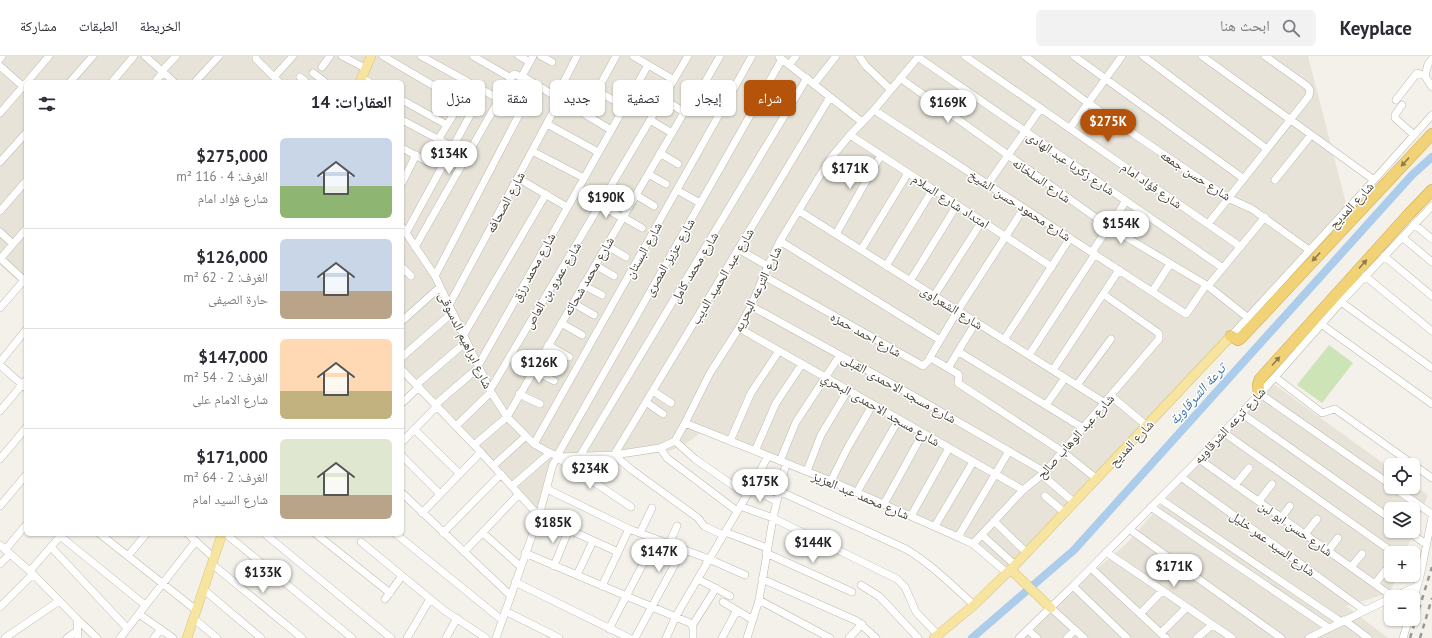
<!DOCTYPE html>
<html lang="ar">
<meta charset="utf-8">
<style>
:root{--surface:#fff;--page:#f2f2f3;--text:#2b2b33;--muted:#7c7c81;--line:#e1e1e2;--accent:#b45309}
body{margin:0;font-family:"PT Sans","Noto Naskh Arabic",sans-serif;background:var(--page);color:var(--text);direction:rtl;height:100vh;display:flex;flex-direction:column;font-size:15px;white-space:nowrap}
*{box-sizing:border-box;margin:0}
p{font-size:13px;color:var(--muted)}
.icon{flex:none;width:22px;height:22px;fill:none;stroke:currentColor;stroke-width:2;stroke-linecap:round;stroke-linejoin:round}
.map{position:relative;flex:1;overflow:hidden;direction:ltr}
.panel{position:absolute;left:24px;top:24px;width:380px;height:456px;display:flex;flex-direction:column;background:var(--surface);border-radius:6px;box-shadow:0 1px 3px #0004;direction:rtl}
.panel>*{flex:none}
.guide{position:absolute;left:416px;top:24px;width:380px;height:36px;direction:rtl;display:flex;gap:8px}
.fabs{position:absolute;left:1384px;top:402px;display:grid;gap:8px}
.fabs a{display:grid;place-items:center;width:36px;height:36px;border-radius:6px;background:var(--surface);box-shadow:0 1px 3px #0004;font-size:20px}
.price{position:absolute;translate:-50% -34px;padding:0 9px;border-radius:14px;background:#fff;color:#222;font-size:13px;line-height:26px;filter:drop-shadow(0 1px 2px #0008)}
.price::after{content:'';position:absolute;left:50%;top:24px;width:12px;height:9px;margin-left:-6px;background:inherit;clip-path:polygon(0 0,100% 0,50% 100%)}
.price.selected{background:var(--accent);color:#fff}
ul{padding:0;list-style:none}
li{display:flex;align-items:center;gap:12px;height:100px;padding:0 12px}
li+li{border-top:1px solid var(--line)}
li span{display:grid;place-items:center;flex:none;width:112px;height:80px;border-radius:6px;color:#555}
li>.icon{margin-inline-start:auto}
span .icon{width:48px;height:48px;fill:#fffc;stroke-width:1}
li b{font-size:17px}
h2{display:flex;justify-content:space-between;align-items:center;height:48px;padding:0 12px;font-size:17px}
.tag{padding:0 14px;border-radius:6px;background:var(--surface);box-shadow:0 1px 3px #0004;font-size:14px;line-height:36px}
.tag.selected{background:var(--accent);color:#fff}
header{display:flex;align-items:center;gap:24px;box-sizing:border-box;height:56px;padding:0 20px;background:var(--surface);border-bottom:1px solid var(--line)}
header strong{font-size:19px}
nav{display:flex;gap:22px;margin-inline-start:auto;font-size:14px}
.search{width:280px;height:36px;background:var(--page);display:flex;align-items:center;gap:10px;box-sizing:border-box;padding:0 14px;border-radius:6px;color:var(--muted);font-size:15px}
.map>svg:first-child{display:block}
.residential{fill:#e7e3d8;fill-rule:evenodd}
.green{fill:#cce4b6}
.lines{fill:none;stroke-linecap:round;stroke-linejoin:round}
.canal{stroke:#abcceb;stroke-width:8}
.minor-casing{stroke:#beb9ad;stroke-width:8}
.major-casing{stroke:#dbc371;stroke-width:10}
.highway-casing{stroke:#d1a846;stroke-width:12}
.minor{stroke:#fff;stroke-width:7}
.major{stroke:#f6e4a0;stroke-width:9}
.highway{stroke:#f2d276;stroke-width:11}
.rail{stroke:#989898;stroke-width:2.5;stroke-dasharray:5 5;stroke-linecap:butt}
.oneway{fill:#8b7c51}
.labels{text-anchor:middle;stroke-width:3;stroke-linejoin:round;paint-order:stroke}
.street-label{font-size:13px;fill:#474238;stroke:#fff}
.water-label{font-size:14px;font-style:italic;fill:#3a73ab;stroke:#fff}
</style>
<header>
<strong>Keyplace</strong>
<div class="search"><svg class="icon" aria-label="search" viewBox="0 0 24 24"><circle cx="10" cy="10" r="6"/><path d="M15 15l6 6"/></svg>ابحث هنا</div>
<nav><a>الخريطة</a><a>الطبقات</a><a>مشاركة</a></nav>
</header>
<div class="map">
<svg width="1432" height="582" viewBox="0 0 1432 582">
<rect width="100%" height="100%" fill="#f3f1ea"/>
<!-- residential -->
<path class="residential" d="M0 0H1308L1347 151 1012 519 976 487 702 372 700 377 691 384 681 390 670 395 614 403 553 404 538 460 402 321V26H26V232L0 209Z
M1271 326 1391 413V431H1413V429L1428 439 1405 497H1391V519H1397L1390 537 1346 550 1388 582H1014L1124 490ZM1391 453H1413V475H1391Z"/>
<!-- green -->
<path class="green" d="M1329 289 1353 307 1322 347 1297 329Z"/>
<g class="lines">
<!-- canal -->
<path class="canal" d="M972 582 1074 494 1412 119 1432 101"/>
<defs>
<path id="minor" d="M145 0 174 26
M256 0V3L279 26
M342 0 365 12
M383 0 461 46 438 84
M421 0 521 55
M473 0 511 22
M519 0 530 6
M541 0 552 6
M616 0 598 33 599 36 624 50
M633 0 674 24
M859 0 866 10 890 33
M965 0 1241 191
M1025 0 1088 47 1228 142 1252 153 1309 194
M1074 0 1244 123
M1143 0 1267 93
M1202 0 1374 124
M779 1 862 66
M918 1 1223 212
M0 3 2 0
M789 9 796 0
M0 10 26 33
M322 11 330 0
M162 15 176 0
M313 17 325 26
M522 20 611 74
M1425 20 1428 8 1432 3
M274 21 293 0
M300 21 306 26
M361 22 369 26
M900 22 1109 171 1208 230 1247 261
M27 26 49 0
M70 26 93 0
M112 26 134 0
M155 26 163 16
M195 26 219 0
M814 28 836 0
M556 41 577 0
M663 43 684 56
M402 44 447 69
M1396 44 1417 17 1425 20 1432 31
M1402 49 1395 59V62L1414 79
M874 54 1186 258 1187 257 1206 229
M0 57 26 27
M402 64 453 91
M650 64 672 77
M547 68 598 96
M1070 72 1122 0
M850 79 1052 211
M402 92 428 106
M532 95 584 122
M660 97 678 108
M0 106 26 77
M648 118 666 128
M518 122 567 151
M1275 124 1311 79
M402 127 416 99
M988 128 1041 52
M677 134 700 147
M636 139 654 150
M600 149 622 162
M0 155 26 125
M799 155 1105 347
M623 161 642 172
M1208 168 1309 40 1310 34 1307 30 1265 0
M1414 168 1432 183
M402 171 435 220 491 336 507 361 534 388 550 397 560 401 614 399 660 392 675 385 685 367 710 317 739 272 751 250 768 210 780 185 830 103 850 79 874 54 919 0
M0 176 13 188
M406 177 474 52
M836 178 881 99
M1402 181 1432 206
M780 185 940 284
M606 189 626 201
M415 191 513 19 515 18 520 21 522 20 533 0
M738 193 768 210
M861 194 908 117
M1092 196 1126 145
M1384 200 1432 240
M0 202 26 226
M0 203 26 173
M595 209 614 220
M886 210 933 133
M402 211 411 220
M435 220 535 28
M764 220 923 310 931 302 958 318 959 320 958 327 1063 396 1097 423
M1365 220 1432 275
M910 225 957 149
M583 229 602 239
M1208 230 1265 161
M1152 236 1170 208
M934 240 982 165
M1341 246 1432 312
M573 247 594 259
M449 249 560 43
M751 250 905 335 1045 416
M0 252 26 222
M402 265 440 231
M561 267 582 279
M1321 268 1432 348
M739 272 1023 434
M463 280 546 138
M1231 280 1374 124 1432 59
M1004 284 1070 182
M548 289 569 301
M959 296 1083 372
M1029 299 1095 198
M402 301 452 257
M929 303 958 254 1024 152
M0 306 26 274
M0 309 26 332
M478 310 648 9
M948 312 976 266
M402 314 474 389 539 460 618 496
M533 314 554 325
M1053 314 1119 214
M1275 321 1322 357 1335 353 1432 422
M417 328 466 286
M1077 329 1111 283
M490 334 688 0
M653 335 671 347
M1259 337 1391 429
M519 338 540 348
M1111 340 1147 370
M646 346 663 358
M402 347 419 331
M436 348 479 311
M1046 349 1065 322
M0 355 26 324
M1241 357 1391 463
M685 367 831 425 958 481 973 488 1007 517
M456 370 491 336
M414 373 460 418
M1223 376 1394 497
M675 385 695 403 747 439
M730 385 751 337 779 295
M402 386 437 350
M534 388 752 0
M474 389 507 361 686 53 692 49 720 0
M660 392 667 402 737 455
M755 395 776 347 802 308
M402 400 440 438
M557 400 782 3
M580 400 807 22
M558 402 631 451
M0 403 26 372
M1199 403 1393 541
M780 405 796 366 840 299
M493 410 526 380
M807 415 821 379 848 334
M1042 419 1075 447
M1181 421 1364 554
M831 425 848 391 873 348
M1235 429 1249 412
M512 430 550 397
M1393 431 1432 458
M751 432 776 445
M547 433 629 473 709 503 745 519
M779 435 906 493C931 508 952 529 974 549
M857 436 899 363
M402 437 511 540
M1045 440 1065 457
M1160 443 1341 566
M1259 445 1272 428
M884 448 923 377
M0 450 26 419
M740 450 773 462 897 523 905 531 916 556 938 579
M1151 451 1329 572
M422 457 481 396
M911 460 949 392
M1281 462 1290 450
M994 465 1027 497
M935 470 973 406
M1129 473 1281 582
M1408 475 1427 489
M725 476 767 492
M443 477 501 418
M483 477 521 511
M640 477 652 452
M100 478 196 554
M188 478 214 502
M226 478 352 582
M265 478 391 582
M316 478 390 537
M396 478 502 564
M1305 478 1317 463
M723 479 704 470 698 462 632 414 614 399 830 41
M982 479 1015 509
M60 480 145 549
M958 481 1009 395
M361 486 445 555 486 582
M669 488 677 470
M973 488 1023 434 1045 416 1159 283V278L1157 276 1103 238
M0 489 33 518 77 563 97 582
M51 491 127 572
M5 494 26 469
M1328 495 1338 482
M464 496 519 438
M1106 496 1232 582
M525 497 690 567 693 571V582
M766 497 852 536
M128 500 146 478
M0 508 10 498
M212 508 302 582
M554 510 569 473
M1351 511 1362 498
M1413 511 1421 516
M1091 512 1166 582
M30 515 62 478
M577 519 593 485
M698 523 730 540
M762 523 857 565 876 582
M515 526 629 582
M1375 528 1385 515
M861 529 880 541 918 582
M602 530 629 473
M1073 530 1127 582
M203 533 261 582
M1394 541 1417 530
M385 543 402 520
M759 544 830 582
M723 546 753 564
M1413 546 1421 516 1432 461
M0 551 33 518
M1051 552 1084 582
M505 555 559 582
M139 558 173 582
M1140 558 1162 535
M193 562 217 582
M77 563 78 582
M1344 564 1368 582
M692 570 716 532
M609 573 656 483
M1028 574 1037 582
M1161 577 1186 552
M5 582 59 545
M67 582 77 575
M120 582 196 485
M154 582 161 573
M407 582 430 543
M446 582 457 562
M496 582 539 460 553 408 556 404 560 401
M635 582 683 493
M666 582 676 560 751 432 768 400
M722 582 737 554
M747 582 759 544 773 462 786 407
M849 582 862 568
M1019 582 1073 530 1199 403 1275 321 1341 246 1432 150
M1067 582 1075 574
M1197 582 1212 569
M1309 582 1391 542
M1403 582 1409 563"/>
<path id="major" d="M360 26 371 0
M1011 514 1051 552
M187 582 222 478
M934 582 974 549 1015 509 1231 280"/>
<path id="highway" d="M1231 280 1238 284 1241 282 1432 78
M1259 337 1258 329 1260 323 1409 158 1432 134"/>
</defs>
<!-- minor casing -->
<use href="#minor" class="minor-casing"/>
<!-- major casing -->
<use href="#major" class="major-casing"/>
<!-- highway casing -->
<use href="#highway" class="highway-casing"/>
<!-- minor -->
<use href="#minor" class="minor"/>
<!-- major -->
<use href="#major" class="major"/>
<!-- highway -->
<use href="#highway" class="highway"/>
<!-- rail -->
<path class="rail" d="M1410 582 1432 511
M1420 582 1432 542"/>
</g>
<!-- one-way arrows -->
<defs><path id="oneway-solid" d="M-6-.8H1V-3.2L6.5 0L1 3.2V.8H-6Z"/></defs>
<g class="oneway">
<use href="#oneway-solid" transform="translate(1405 106) rotate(133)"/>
<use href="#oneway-solid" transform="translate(1316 201) rotate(133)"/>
<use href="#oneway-solid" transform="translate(1363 208) rotate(-48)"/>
<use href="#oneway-solid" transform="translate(1276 305) rotate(-48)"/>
</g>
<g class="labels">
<!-- street labels -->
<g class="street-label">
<text transform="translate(1071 107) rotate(34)" y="5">شارع زكريا عبد الهادى</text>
<text transform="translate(1196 119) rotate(33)" y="5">شارع حسن جمعه</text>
<text transform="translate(1042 124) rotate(35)" y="5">شارع السلخانه</text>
<text transform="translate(1152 129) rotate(35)" y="5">شارع فؤاد امام</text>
<text transform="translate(951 145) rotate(33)" y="5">امتداد شارع السلام</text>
<text transform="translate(505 146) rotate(-62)" y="5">شارع الصحافه</text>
<text transform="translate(1020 149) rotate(33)" y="5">شارع محمود حسن الشيخ</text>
<text transform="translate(1351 149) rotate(-47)" y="5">شارع المديح</text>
<text transform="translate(643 194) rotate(-61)" y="5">شارع البستان</text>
<text transform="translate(669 201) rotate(-60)" y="5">شارع عزيز المصرى</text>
<text transform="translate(533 211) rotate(-61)" y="5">شارع محمد رزق</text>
<text transform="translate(694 211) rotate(-59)" y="5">شارع محمد كامل</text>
<text transform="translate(588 220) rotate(-60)" y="5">شارع محمد شحاته</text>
<text transform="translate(722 220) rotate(-59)" y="5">شارع عبد الحميد الديب</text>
<text transform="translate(552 229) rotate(-59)" y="5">شارع عمرو بن العاص</text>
<text transform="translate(757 233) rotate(-64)" y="5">شارع الترعه البحريه</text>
<text transform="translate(952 251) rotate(32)" y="5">شارع الشعراوى</text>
<text transform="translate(866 278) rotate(29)" y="5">شارع احمد حمزه</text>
<text transform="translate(466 284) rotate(64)" y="5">شارع ابراهيم الدسوقى</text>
<text transform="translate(899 332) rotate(29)" y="5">شارع مسجد الاحمدى القبلى</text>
<text transform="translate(881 353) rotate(30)" y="5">شارع مسجد الاحمدى البحري</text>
<text transform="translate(1229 369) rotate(-47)" y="5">شارع ترعه الشرقاويه</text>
<text transform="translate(1075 380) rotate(-48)" y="5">شارع عبد الوهاب صالح</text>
<text transform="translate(1131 387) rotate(-47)" y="5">شارع المديح</text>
<text transform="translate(861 439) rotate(23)" y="5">شارع محمد عبد العزيز</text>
<text transform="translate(1296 472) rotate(35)" y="5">شارع حسن ابو لبن</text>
<text transform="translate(1273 487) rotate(36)" y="5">شارع السيد عمر خليل</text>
</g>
<!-- water labels -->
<g class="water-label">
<text transform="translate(1197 338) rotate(-48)" y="5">ترعة الشرقاوية</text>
</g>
</g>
</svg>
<div class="fabs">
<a><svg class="icon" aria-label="locate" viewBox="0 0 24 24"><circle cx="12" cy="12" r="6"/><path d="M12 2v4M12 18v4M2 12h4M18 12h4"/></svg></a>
<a><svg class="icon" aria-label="layers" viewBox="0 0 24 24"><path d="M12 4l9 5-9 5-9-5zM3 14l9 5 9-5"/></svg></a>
<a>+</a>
<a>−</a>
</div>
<b class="price" style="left:948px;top:68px">$169K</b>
<b class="price selected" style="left:1108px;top:87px">$275K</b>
<b class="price" style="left:449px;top:119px">$134K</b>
<b class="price" style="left:850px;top:134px">$171K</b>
<b class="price" style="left:606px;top:163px">$190K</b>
<b class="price" style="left:1121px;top:189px">$154K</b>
<b class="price" style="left:539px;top:328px">$126K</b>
<b class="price" style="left:590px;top:434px">$234K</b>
<b class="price" style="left:760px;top:447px">$175K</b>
<b class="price" style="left:553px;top:488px">$185K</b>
<b class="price" style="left:813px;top:508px">$144K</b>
<b class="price" style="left:659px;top:517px">$147K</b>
<b class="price" style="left:1174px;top:532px">$171K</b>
<b class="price" style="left:263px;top:538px">$133K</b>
<div class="guide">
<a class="tag selected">شراء</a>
<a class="tag">إيجار</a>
<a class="tag">تصفية</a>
<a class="tag">جديد</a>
<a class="tag">شقة</a>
<a class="tag">منزل</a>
</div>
<section class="panel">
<h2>العقارات: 14<svg class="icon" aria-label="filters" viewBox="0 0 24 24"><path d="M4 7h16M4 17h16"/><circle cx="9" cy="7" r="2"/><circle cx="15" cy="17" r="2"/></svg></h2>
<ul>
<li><span style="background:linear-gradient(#c9d6e8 60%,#8fb573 0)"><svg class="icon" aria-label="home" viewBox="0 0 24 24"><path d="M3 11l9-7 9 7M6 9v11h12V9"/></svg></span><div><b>$275,000</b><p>الغرف: 4 · 116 m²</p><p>شارع فؤاد امام</p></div></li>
<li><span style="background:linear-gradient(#c9d6e8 65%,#b9a48a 0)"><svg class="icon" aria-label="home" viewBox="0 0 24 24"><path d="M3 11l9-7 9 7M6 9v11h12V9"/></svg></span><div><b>$126,000</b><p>الغرف: 2 · 62 m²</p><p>حارة الصيفى</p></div></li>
<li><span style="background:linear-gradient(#ffd9b3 65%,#c2b280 0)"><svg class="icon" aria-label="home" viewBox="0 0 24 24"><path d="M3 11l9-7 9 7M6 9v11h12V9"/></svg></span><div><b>$147,000</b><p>الغرف: 2 · 54 m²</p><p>شارع الامام على</p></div></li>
<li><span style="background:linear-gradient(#dfe7d0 70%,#b9a48a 0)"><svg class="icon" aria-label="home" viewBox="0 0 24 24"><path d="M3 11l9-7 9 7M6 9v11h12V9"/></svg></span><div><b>$171,000</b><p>الغرف: 2 · 64 m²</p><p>شارع السيد امام</p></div></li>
</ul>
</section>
</div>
